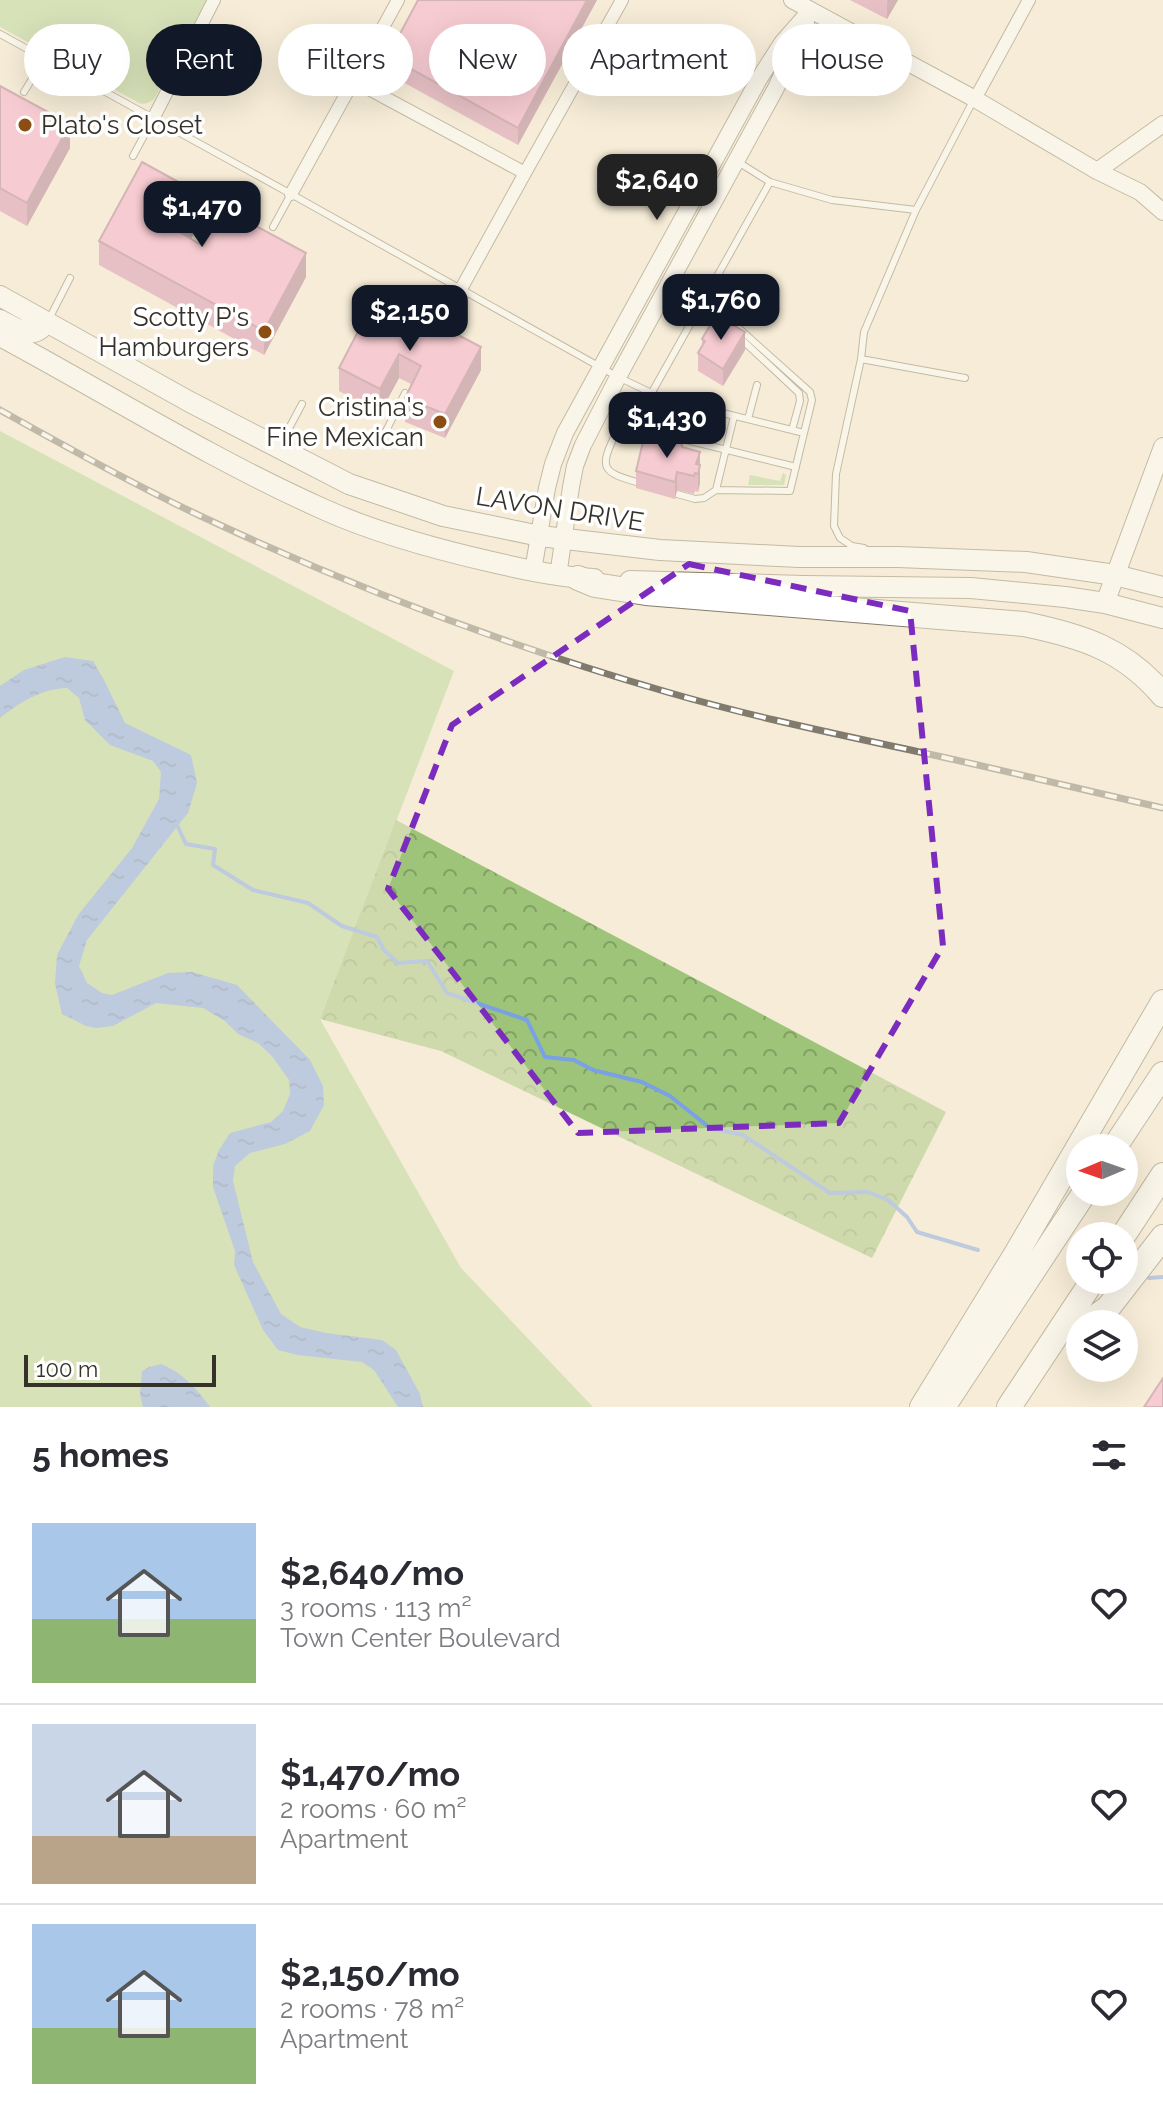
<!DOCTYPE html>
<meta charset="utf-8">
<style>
:root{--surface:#fff;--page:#f7f7f7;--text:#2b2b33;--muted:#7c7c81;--line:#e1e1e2;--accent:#111827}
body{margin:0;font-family:Raleway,sans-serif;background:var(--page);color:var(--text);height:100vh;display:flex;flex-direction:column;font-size:30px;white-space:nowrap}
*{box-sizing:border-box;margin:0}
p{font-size:26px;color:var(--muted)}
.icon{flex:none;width:44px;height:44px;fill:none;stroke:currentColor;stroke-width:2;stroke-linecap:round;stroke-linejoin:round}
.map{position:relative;height:1407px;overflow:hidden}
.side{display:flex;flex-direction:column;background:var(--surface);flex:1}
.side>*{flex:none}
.banner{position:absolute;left:24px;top:24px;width:1116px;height:72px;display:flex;gap:16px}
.needle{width:52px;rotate:268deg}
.buttons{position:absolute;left:1066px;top:1134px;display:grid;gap:16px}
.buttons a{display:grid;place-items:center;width:72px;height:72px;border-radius:50%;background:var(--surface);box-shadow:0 8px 32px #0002;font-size:40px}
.scale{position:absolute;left:24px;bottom:20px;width:192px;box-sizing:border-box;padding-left:8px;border:4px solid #36322a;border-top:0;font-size:22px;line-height:28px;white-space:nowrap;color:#36322a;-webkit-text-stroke:6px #fff;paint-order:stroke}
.price{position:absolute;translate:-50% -68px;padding:0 18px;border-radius:16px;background:var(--accent);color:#fff;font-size:26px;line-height:52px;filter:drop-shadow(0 2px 4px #0008)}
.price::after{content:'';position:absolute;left:50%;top:48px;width:24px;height:18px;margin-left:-12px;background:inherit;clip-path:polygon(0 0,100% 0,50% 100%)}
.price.selected{background:#222;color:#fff}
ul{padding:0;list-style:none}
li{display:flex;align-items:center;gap:24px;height:200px;padding:0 32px}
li+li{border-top:2px solid var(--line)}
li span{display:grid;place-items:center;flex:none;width:224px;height:160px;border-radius:0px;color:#555}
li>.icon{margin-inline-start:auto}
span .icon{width:96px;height:96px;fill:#fffc;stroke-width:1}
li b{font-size:34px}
h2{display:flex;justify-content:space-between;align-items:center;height:96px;padding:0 32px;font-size:34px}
.tag{padding:0 28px;border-radius:36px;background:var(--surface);box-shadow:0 8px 32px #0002;font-size:28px;line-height:72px}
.tag.selected{background:var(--accent);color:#fff}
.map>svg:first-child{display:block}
.grass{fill:#b3d596}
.forest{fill:url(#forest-crowns)}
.water{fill:url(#water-ripples)}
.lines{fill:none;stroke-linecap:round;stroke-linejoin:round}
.stream{stroke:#7aa0e5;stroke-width:4}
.service-casing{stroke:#867d6a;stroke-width:8}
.minor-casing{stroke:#867d6a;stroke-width:14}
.tertiary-casing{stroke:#867d6a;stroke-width:18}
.secondary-casing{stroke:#867d6a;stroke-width:20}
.primary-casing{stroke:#867d6a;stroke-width:22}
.motorway-casing{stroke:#867d6a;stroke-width:26}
.service{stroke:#fff;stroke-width:6}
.minor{stroke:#fff;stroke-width:12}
.tertiary{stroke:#fff;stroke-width:16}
.secondary{stroke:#fff;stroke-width:18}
.primary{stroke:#fff;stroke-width:20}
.motorway{stroke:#fff;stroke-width:24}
.rail-casing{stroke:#817b6e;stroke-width:7}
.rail{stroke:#fff;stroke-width:4;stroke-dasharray:12;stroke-linecap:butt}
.wall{fill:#d38bad}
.shaded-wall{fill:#ac718d}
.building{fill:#f5a2c9;stroke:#ac718d;stroke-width:2}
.marked{fill:none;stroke:#7b2cbf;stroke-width:6;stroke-dasharray:16 10;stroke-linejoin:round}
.poi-dot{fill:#8b4d11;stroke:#fff;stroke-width:3}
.labels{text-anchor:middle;stroke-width:7;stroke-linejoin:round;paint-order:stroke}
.poi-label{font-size:26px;fill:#36322a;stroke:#fff;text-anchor:end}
.street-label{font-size:26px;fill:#36322a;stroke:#fff}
</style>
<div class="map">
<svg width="1163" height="1407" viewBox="0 0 1163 1407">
<defs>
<pattern id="forest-crowns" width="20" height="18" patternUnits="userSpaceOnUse" patternTransform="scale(2)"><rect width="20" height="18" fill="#9dc479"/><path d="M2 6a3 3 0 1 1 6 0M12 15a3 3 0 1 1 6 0" fill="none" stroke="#81a063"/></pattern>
<pattern id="water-ripples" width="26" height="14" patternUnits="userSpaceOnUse" patternTransform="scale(2)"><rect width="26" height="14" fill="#7aa0e5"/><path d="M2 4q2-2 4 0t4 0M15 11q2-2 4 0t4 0" fill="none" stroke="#6583ba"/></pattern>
</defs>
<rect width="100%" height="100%" fill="#f6ecd7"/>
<!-- grass -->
<path class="grass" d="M0 0H208L154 99 148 103 141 104 0 27Z
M0 431 454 671 320 1019 461 1268 593 1407H0Z
M783 473 786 475 784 485H748L750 475 780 481Z"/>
<!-- forest -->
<path class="forest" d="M396 820 946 1112 872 1258 441 1051 320 1019Z"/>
<!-- water -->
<path class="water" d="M65 657 93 661 104 680 125 723 191 755 197 783 188 813 87 940 79 966 87 983 102 993 112 995 168 973 192 972 237 985 310 1060 323 1086 324 1105 310 1131 285 1144 250 1153 235 1166 233 1181 253 1262 281 1314 300 1327 326 1333 382 1340 396 1350 420 1394 423 1407H398L374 1370 362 1362 297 1355 278 1350 263 1330 234 1265 235 1251 213 1187V1166L219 1150 230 1133 271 1122 283 1111 290 1094 289 1080 272 1056 258 1043 238 1034 225 1021 203 1008 156 1003 113 1026 96 1028 86 1026 62 1014 55 984 57 955 78 915 132 848 159 799 161 772 153 761 110 745 85 720 79 698 67 688C41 689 20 702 0 718V686L24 670Z
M161 1364C182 1372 197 1389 210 1407H143L140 1395 142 1371 149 1367Z"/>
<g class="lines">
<!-- stream -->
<path class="stream" d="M176 823 186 844 215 849 213 865 253 890 308 903 342 926 377 937 384 950 398 963 427 961 447 993 527 1020 545 1057 574 1060 593 1070 642 1082 670 1096 710 1128 743 1135 830 1193 868 1192 888 1200 907 1217 917 1232 978 1250
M1149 1278 1163 1277"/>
<defs>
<path id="service" d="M0 34 291 194 618 377 662 398 804 433 790 491 716 490 704 498 695 499 670 492
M24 92 44 59
M133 156 153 119
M770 182 832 200 916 210 973 101
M273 227 291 194
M702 301 724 315 810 392 812 400 804 433
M49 319 70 278
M445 325 461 289
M739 337 799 393 800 401 792 430
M861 359 965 378
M651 394 770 182 738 162
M677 401 670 436 796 467
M748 419 757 385
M383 437 405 393
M280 445 302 404
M640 483C600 472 599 468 617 431 634 423 652 432 670 436
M716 490 734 416
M864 548 852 546 840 538 834 526 836 474 861 359 864 332 916 210"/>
<path id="minor" d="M354 81 525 173 461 289
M975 99 1029 0
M153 119 214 0
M525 173 622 0
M291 194 398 0"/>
<path id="tertiary" d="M792 0 975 99 1097 171 1140 192 1163 212
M1097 171 1163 124
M533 571 547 488 553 464 565 433 759 79 782 43 811 10
M558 576 571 487 575 466 583 445 618 377 776 88 806 23"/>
<path id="secondary" d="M1105 603 1163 447"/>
<path id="primary" d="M0 296 190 402 349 484 443 516 540 536 660 550 799 557H898L1026 562 1115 575 1163 587
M0 320C18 329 32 342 47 322
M0 336C108 394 211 459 323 509 376 533 435 549 492 562 526 570 559 577 594 579
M630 581 803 586 971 588 1065 597 1105 603 1163 618"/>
<path id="motorway" d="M578 578 595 585 646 593 1024 624C1082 636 1124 649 1163 695
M1114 1148 1163 1074
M1123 1236 1163 1175
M1085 1324 1108 1308 1163 1237
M922 1407 1016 1254 1163 1002
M943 1407 1085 1192
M1009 1407 1093 1280"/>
</defs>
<!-- service casing -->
<use href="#service" class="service-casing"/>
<!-- minor casing -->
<use href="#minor" class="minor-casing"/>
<!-- tertiary casing -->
<use href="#tertiary" class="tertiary-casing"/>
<!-- secondary casing -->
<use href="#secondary" class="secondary-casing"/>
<!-- primary casing -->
<use href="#primary" class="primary-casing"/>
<!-- motorway casing -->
<use href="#motorway" class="motorway-casing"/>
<!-- service -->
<use href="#service" class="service"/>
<!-- minor -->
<use href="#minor" class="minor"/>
<!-- tertiary -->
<use href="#tertiary" class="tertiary"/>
<!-- secondary -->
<use href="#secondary" class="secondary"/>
<!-- primary -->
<use href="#primary" class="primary"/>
<!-- motorway -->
<use href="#motorway" class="motorway"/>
<defs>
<path id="rail" d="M0 410C72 450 145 491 220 525 365 592 515 648 667 692 749 716 832 733 915 751 998 769 1080 789 1163 808"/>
</defs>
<!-- rail casing -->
<use href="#rail" class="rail-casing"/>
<!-- rail -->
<use href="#rail" class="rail"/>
</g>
<!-- wall -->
<path class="wall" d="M418 0H597L518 145 388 74V56Z
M850 0H898L887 19Z
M0 86 70 148 27 226 0 211Z
M202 218 191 239 203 246 306 277 264 355 99 265V241Z
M378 293 481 370 445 438 405 422V398L411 384 399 378 380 413 339 391V368Z
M702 339 745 350 723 386 698 371V353L702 347Z
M648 443 682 447 700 452V483L698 492 695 491 694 494 677 490 675 499 636 488V471Z"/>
<!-- shaded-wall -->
<path class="shaded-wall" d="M587 0H597L518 145V128Z
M888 0H898L887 19V2Z
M70 124V148L27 226V203Z
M202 195V218L181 257V233Z
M306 253V277L264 355V331Z
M745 332V350L723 386V369Z
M481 347V370L445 438V414Z
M399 354V378L380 413V389Z
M700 452V483L698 492V474L696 464Z
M677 472V490L675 499V482Z"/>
<!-- building -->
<path class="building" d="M418 0H587L518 128 388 56Z
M0 86 70 124 27 203 0 188Z
M142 162 202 195 181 233 203 246 223 208 306 253 264 331 99 241Z
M378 293 481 347 445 414 405 398 421 366 399 354 380 389 339 368Z
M716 315 745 332 723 369 698 353 705 341 702 339Z
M650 437 673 444V441L682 444V447L700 452 696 464 700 465 698 474 695 473 694 476 677 472 675 482 636 471 643 442 648 443Z
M1163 1378V1407H1144Z"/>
<!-- marked area -->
<path d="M0 0H1163V1407H0ZM689 564 910 611 943 946 839 1123 578 1133 388 889 452 725Z" fill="#f6ecd7" fill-opacity=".55" fill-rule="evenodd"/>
<path class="marked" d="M689 564 910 611 943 946 839 1123 578 1133 388 889 452 725Z"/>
<!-- markers -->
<g class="poi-dot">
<circle cx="25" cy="125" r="8"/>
<circle cx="265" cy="332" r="8"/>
<circle cx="440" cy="422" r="8"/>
</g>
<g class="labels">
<!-- poi labels -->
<g class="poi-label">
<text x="41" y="134" text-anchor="start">Plato's Closet</text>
<text x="249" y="326">Scotty P's<tspan x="249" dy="30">Hamburgers</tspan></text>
<text x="424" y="416">Cristina's<tspan x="424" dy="30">Fine Mexican</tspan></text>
</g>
<!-- street labels -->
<g class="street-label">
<text transform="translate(560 509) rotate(9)" y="9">LAVON DRIVE</text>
</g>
</g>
</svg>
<div class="buttons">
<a><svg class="needle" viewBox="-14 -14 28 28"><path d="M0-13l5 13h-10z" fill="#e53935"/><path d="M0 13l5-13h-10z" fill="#7c7c81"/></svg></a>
<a><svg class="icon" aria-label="locate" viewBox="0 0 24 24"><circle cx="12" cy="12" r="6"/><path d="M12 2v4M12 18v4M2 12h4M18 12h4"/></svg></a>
<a><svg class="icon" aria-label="layers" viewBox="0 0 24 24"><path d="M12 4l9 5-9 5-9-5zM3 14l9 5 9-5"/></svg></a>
</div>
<div class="scale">100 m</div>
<b class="price selected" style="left:657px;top:222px">$2,640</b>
<b class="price" style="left:202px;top:249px">$1,470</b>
<b class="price" style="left:721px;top:342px">$1,760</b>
<b class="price" style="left:410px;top:353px">$2,150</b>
<b class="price" style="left:667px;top:460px">$1,430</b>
<div class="banner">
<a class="tag">Buy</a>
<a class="tag selected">Rent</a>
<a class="tag">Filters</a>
<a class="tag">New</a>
<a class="tag">Apartment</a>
<a class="tag">House</a>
</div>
</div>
<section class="side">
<h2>5 homes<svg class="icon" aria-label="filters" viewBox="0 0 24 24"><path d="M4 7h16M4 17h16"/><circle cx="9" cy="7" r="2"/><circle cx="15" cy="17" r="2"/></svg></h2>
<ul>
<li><span style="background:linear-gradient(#a9c7e8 60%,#8fb573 0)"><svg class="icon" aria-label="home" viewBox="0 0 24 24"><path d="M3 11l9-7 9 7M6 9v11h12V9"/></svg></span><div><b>$2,640/mo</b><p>3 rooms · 113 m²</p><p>Town Center Boulevard</p></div><svg class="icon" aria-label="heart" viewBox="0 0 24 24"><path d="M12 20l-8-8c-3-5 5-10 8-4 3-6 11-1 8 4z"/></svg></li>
<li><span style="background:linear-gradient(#c9d6e8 70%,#b9a48a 0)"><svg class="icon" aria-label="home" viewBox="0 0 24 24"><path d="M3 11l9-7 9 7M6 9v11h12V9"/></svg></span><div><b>$1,470/mo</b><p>2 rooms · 60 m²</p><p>Apartment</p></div><svg class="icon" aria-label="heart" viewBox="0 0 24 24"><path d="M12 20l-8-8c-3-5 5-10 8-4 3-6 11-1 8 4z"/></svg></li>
<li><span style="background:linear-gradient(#a9c7e8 65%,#8fb573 0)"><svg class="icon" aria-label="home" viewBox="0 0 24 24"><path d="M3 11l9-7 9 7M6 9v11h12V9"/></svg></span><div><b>$2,150/mo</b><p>2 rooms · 78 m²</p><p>Apartment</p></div><svg class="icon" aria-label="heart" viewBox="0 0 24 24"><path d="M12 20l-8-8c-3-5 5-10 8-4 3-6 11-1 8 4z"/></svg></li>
</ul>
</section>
